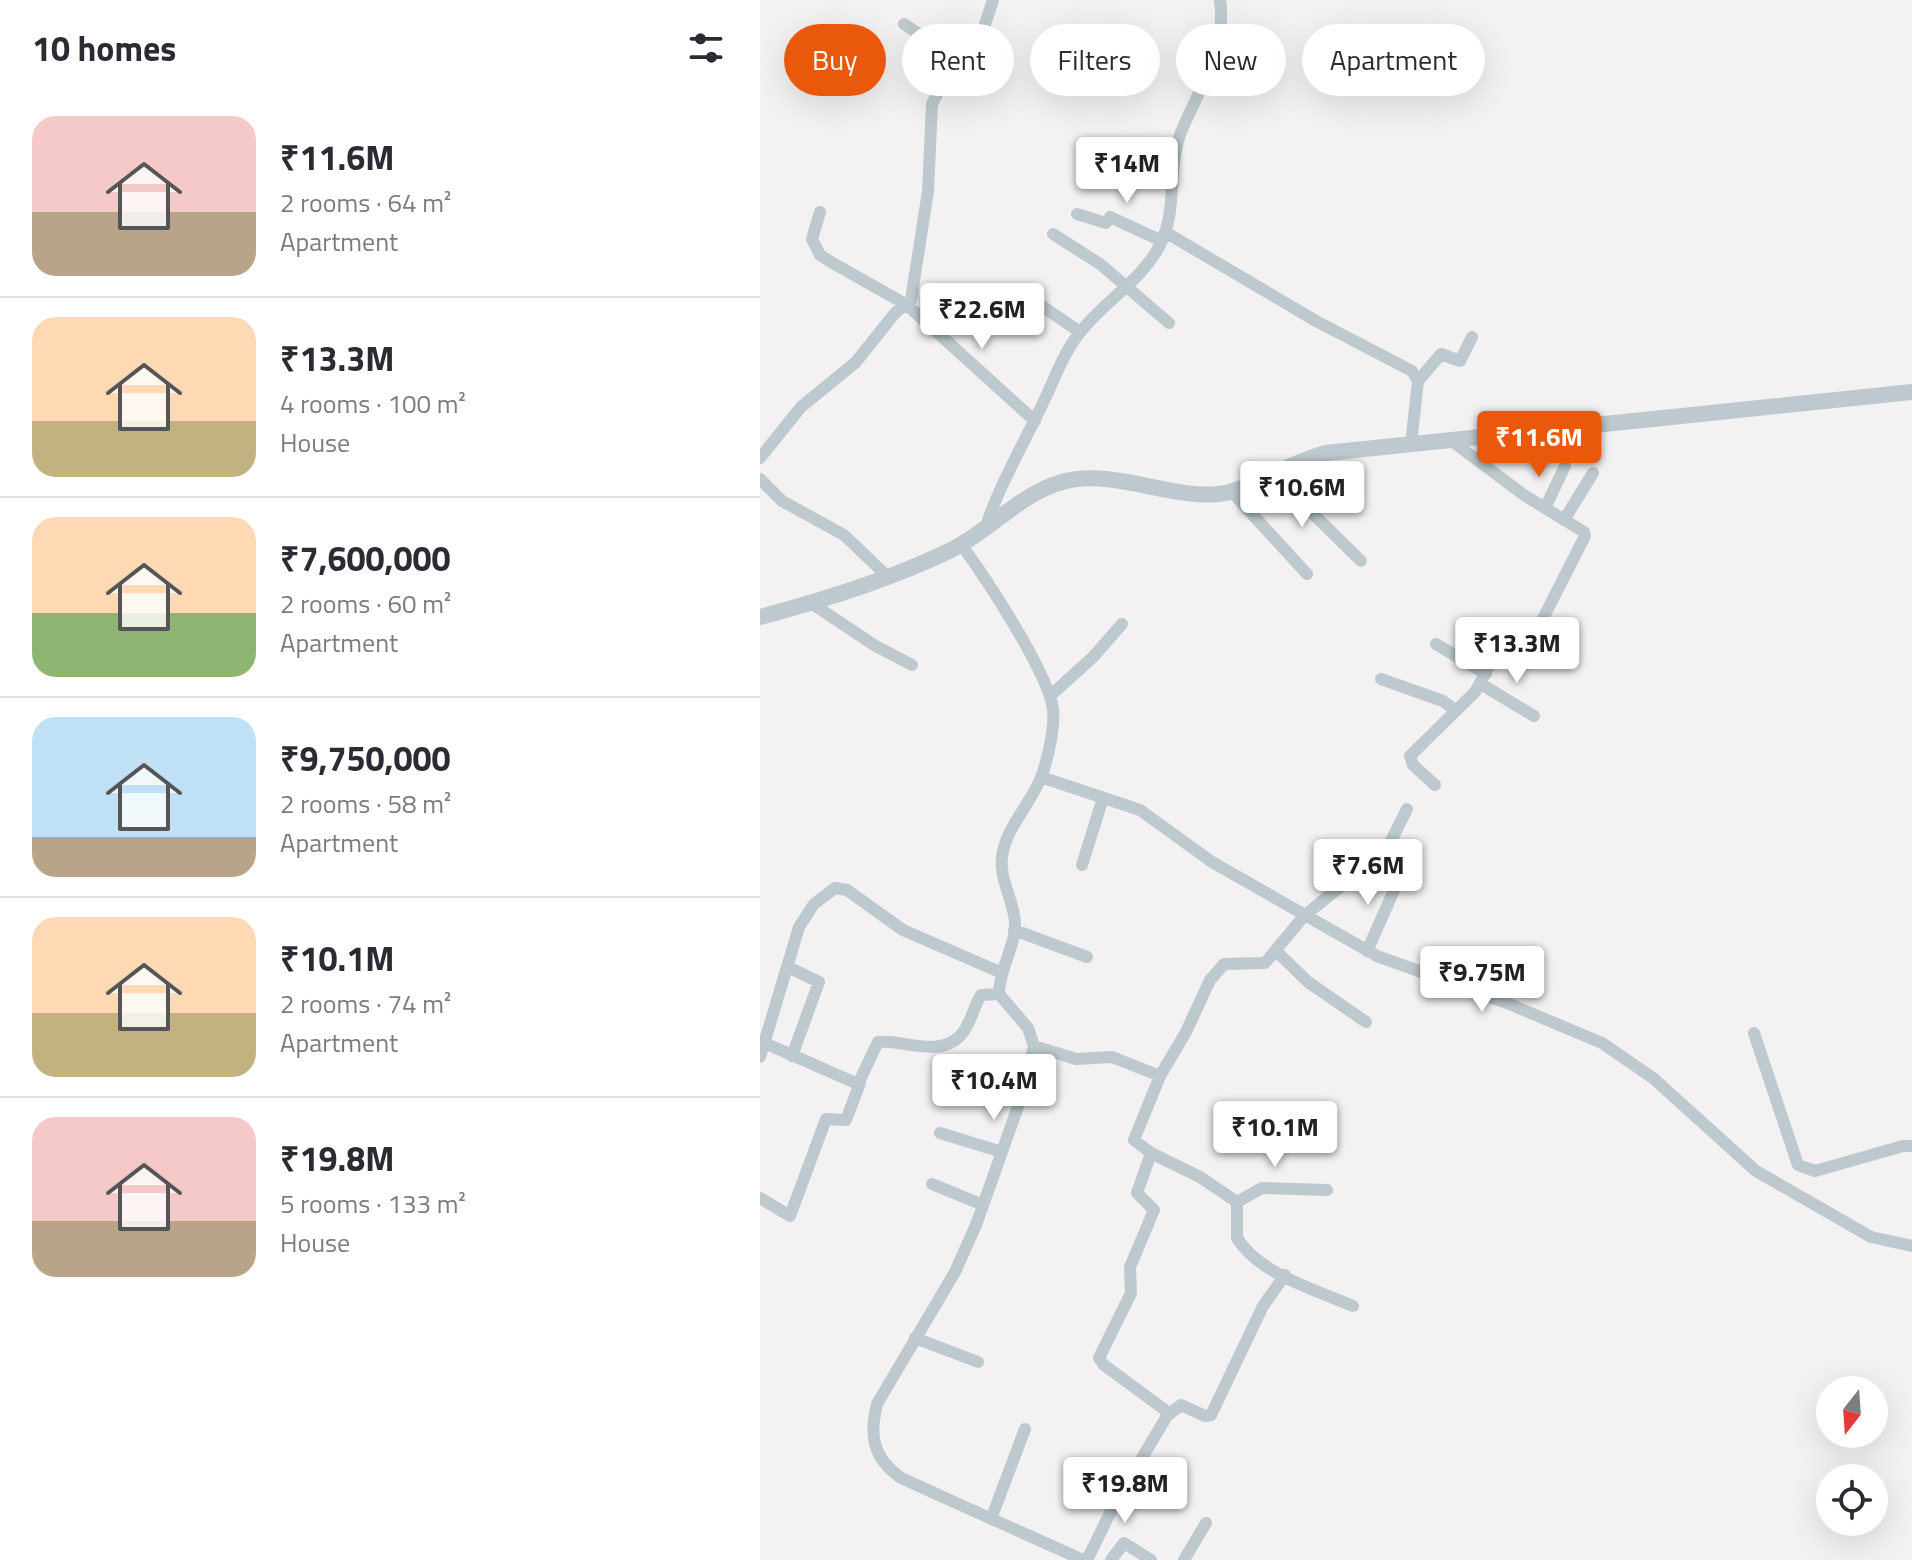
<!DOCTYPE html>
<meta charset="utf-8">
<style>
:root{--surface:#fff;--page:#f7f7f7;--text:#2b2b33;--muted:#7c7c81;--line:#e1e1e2;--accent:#ea580c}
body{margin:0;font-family:"Titillium Web",sans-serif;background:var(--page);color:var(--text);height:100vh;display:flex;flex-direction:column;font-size:30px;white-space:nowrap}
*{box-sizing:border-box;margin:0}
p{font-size:26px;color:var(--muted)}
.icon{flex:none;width:44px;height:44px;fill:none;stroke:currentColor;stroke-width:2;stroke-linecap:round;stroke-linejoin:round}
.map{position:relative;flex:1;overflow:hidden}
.sheet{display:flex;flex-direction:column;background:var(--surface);width:760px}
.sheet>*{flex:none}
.hud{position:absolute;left:24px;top:24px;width:760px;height:72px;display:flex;gap:16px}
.needle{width:52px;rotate:197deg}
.tools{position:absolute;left:1056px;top:1376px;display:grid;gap:16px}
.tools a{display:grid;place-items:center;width:72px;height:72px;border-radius:50%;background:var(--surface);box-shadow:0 8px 32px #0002;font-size:40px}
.price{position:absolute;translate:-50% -68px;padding:0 18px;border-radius:8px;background:#fff;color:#222;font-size:26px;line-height:52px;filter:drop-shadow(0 2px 4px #0008)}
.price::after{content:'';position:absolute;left:50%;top:48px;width:24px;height:18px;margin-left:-12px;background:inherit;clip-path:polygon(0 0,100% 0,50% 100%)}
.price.current{background:var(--accent);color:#fff}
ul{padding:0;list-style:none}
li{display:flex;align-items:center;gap:24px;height:200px;padding:0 32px}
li+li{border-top:2px solid var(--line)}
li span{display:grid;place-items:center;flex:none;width:224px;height:160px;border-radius:24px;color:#555}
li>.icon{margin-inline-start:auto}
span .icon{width:96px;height:96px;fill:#fffc;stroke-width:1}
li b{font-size:34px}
h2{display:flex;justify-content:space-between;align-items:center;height:96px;padding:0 32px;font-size:34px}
.pill{padding:0 28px;border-radius:36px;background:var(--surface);box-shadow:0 8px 32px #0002;font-size:28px;line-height:72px}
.pill.current{background:var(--accent);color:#fff}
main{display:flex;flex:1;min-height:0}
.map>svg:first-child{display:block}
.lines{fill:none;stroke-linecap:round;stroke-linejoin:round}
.minor{stroke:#bdc9ce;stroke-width:12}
.tertiary{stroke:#bdc9ce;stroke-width:16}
</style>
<main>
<section class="sheet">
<h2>10 homes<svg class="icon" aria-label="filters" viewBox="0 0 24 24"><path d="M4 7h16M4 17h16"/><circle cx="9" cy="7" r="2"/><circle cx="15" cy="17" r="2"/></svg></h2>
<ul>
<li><span style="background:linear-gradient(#f6c9c9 60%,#b9a48a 0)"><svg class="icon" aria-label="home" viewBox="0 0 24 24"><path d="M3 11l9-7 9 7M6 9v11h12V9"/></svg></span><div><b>₹11.6M</b><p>2 rooms · 64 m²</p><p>Apartment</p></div></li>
<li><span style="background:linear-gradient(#ffd9b3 65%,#c2b280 0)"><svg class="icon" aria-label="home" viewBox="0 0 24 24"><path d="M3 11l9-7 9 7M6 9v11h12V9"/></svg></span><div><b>₹13.3M</b><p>4 rooms · 100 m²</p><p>House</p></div></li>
<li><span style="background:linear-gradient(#ffd9b3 60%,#8fb573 0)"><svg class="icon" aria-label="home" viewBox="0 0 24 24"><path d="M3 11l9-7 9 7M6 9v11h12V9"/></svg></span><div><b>₹7,600,000</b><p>2 rooms · 60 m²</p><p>Apartment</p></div></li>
<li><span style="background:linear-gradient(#bfe0f5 75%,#b9a48a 0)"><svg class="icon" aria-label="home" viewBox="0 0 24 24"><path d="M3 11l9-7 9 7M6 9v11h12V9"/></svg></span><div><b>₹9,750,000</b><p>2 rooms · 58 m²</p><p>Apartment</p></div></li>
<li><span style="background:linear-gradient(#ffd9b3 60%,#c2b280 0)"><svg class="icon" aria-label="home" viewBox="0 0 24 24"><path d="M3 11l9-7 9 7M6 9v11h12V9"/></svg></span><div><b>₹10.1M</b><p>2 rooms · 74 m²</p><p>Apartment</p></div></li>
<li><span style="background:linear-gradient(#f6c9c9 65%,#b9a48a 0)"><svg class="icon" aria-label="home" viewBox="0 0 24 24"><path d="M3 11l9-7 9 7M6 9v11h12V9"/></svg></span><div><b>₹19.8M</b><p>5 rooms · 133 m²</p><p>House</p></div></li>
</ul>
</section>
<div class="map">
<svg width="1152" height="1560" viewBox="0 0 1152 1560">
<rect width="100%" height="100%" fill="#f4f1f2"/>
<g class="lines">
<!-- minor -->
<path class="minor" d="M144 24 201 62
M60 212 52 239 60 255 71 262 147 305 275 421
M317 214 346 223 350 217 402 241
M405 232 556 321 652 371 658 381 651 444
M293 234 340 264 409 323
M260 291 320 332
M658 381 681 354 700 361 712 337
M0 458 41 407 96 362 135 313 151 300 168 191 172 104 179 90 221 36 233 0
M519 470 539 500 601 561
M0 479 22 501 84 535 127 576
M471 491 547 574
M785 508 805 466
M804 520 833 473
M226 526C240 484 263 445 282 405 295 379 303 352 322 330 346 300 382 280 400 245 418 210 407 168 421 132 439 89 467 49 460 0
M201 544C225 577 288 672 293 709 295 728 288 757 282 775 272 802 249 824 243 851 237 877 253 897 255 922 256 946 239 969 239 994L268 1028 274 1046 260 1101 216 1225 195 1272 117 1404C109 1436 113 1458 141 1478L323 1560
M51 603 114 645 152 665
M676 644 726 674
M621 679 683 701 696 711
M721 684 774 716
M290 696 333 657 362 624
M281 777 380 810 452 862 617 956 747 1003 842 1043 893 1078 996 1171 1111 1237 1152 1246
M675 785 653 765 650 756 715 692 745 637 771 642 825 536 824 532 764 495 689 439
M322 865 343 798
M254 930 327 957
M516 951 548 982 606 1022
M607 951 640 877 638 869 619 858
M28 967 59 982 32 1056
M994 1033 1038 1165 1055 1171 1143 1146H1152
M0 1041 98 1084 118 1042C141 1039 179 1058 200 1036 211 1025 213 1007 221 995L239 994
M274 1046 316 1059 352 1057 400 1076
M0 1057 39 927 54 904 75 888 87 890 143 930 242 973
M180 1133 242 1152
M391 1153 440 1177 477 1202V1238C499 1274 556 1290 593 1306
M172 1184 223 1205
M0 1198 30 1216 66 1119 86 1120 100 1083
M477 1202 502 1188 567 1190
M155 1338 218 1362
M407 1416 421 1405 445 1416 451 1415 503 1306 525 1275
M231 1519 265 1429
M327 1560 355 1503 407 1416 405 1410 344 1365 339 1358 371 1293 370 1267 394 1210 377 1193 391 1153 374 1140 400 1076 426 1032 450 980 464 964 505 963 544 916 607 865 624 855 647 809
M351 1560 364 1543 391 1560
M424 1560 446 1523"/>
<!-- tertiary -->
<path class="tertiary" d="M0 617C64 600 129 580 189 551 229 532 259 494 302 482 354 468 407 499 459 494 488 491 532 461 566 453L1152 392"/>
</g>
</svg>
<div class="tools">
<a><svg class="needle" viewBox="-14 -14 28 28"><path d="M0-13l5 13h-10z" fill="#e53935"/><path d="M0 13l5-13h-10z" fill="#7c7c81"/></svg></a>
<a><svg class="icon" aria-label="locate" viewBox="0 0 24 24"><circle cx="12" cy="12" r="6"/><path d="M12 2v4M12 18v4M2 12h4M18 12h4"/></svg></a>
</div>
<b class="price" style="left:367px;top:205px">₹14M</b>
<b class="price" style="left:222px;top:351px">₹22.6M</b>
<b class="price current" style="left:779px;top:479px">₹11.6M</b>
<b class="price" style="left:542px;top:529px">₹10.6M</b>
<b class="price" style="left:757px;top:685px">₹13.3M</b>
<b class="price" style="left:608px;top:907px">₹7.6M</b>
<b class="price" style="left:722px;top:1014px">₹9.75M</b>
<b class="price" style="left:234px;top:1122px">₹10.4M</b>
<b class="price" style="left:515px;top:1169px">₹10.1M</b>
<b class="price" style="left:365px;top:1525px">₹19.8M</b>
<div class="hud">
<a class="pill current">Buy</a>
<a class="pill">Rent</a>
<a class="pill">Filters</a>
<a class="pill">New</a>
<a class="pill">Apartment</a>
</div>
</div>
</main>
